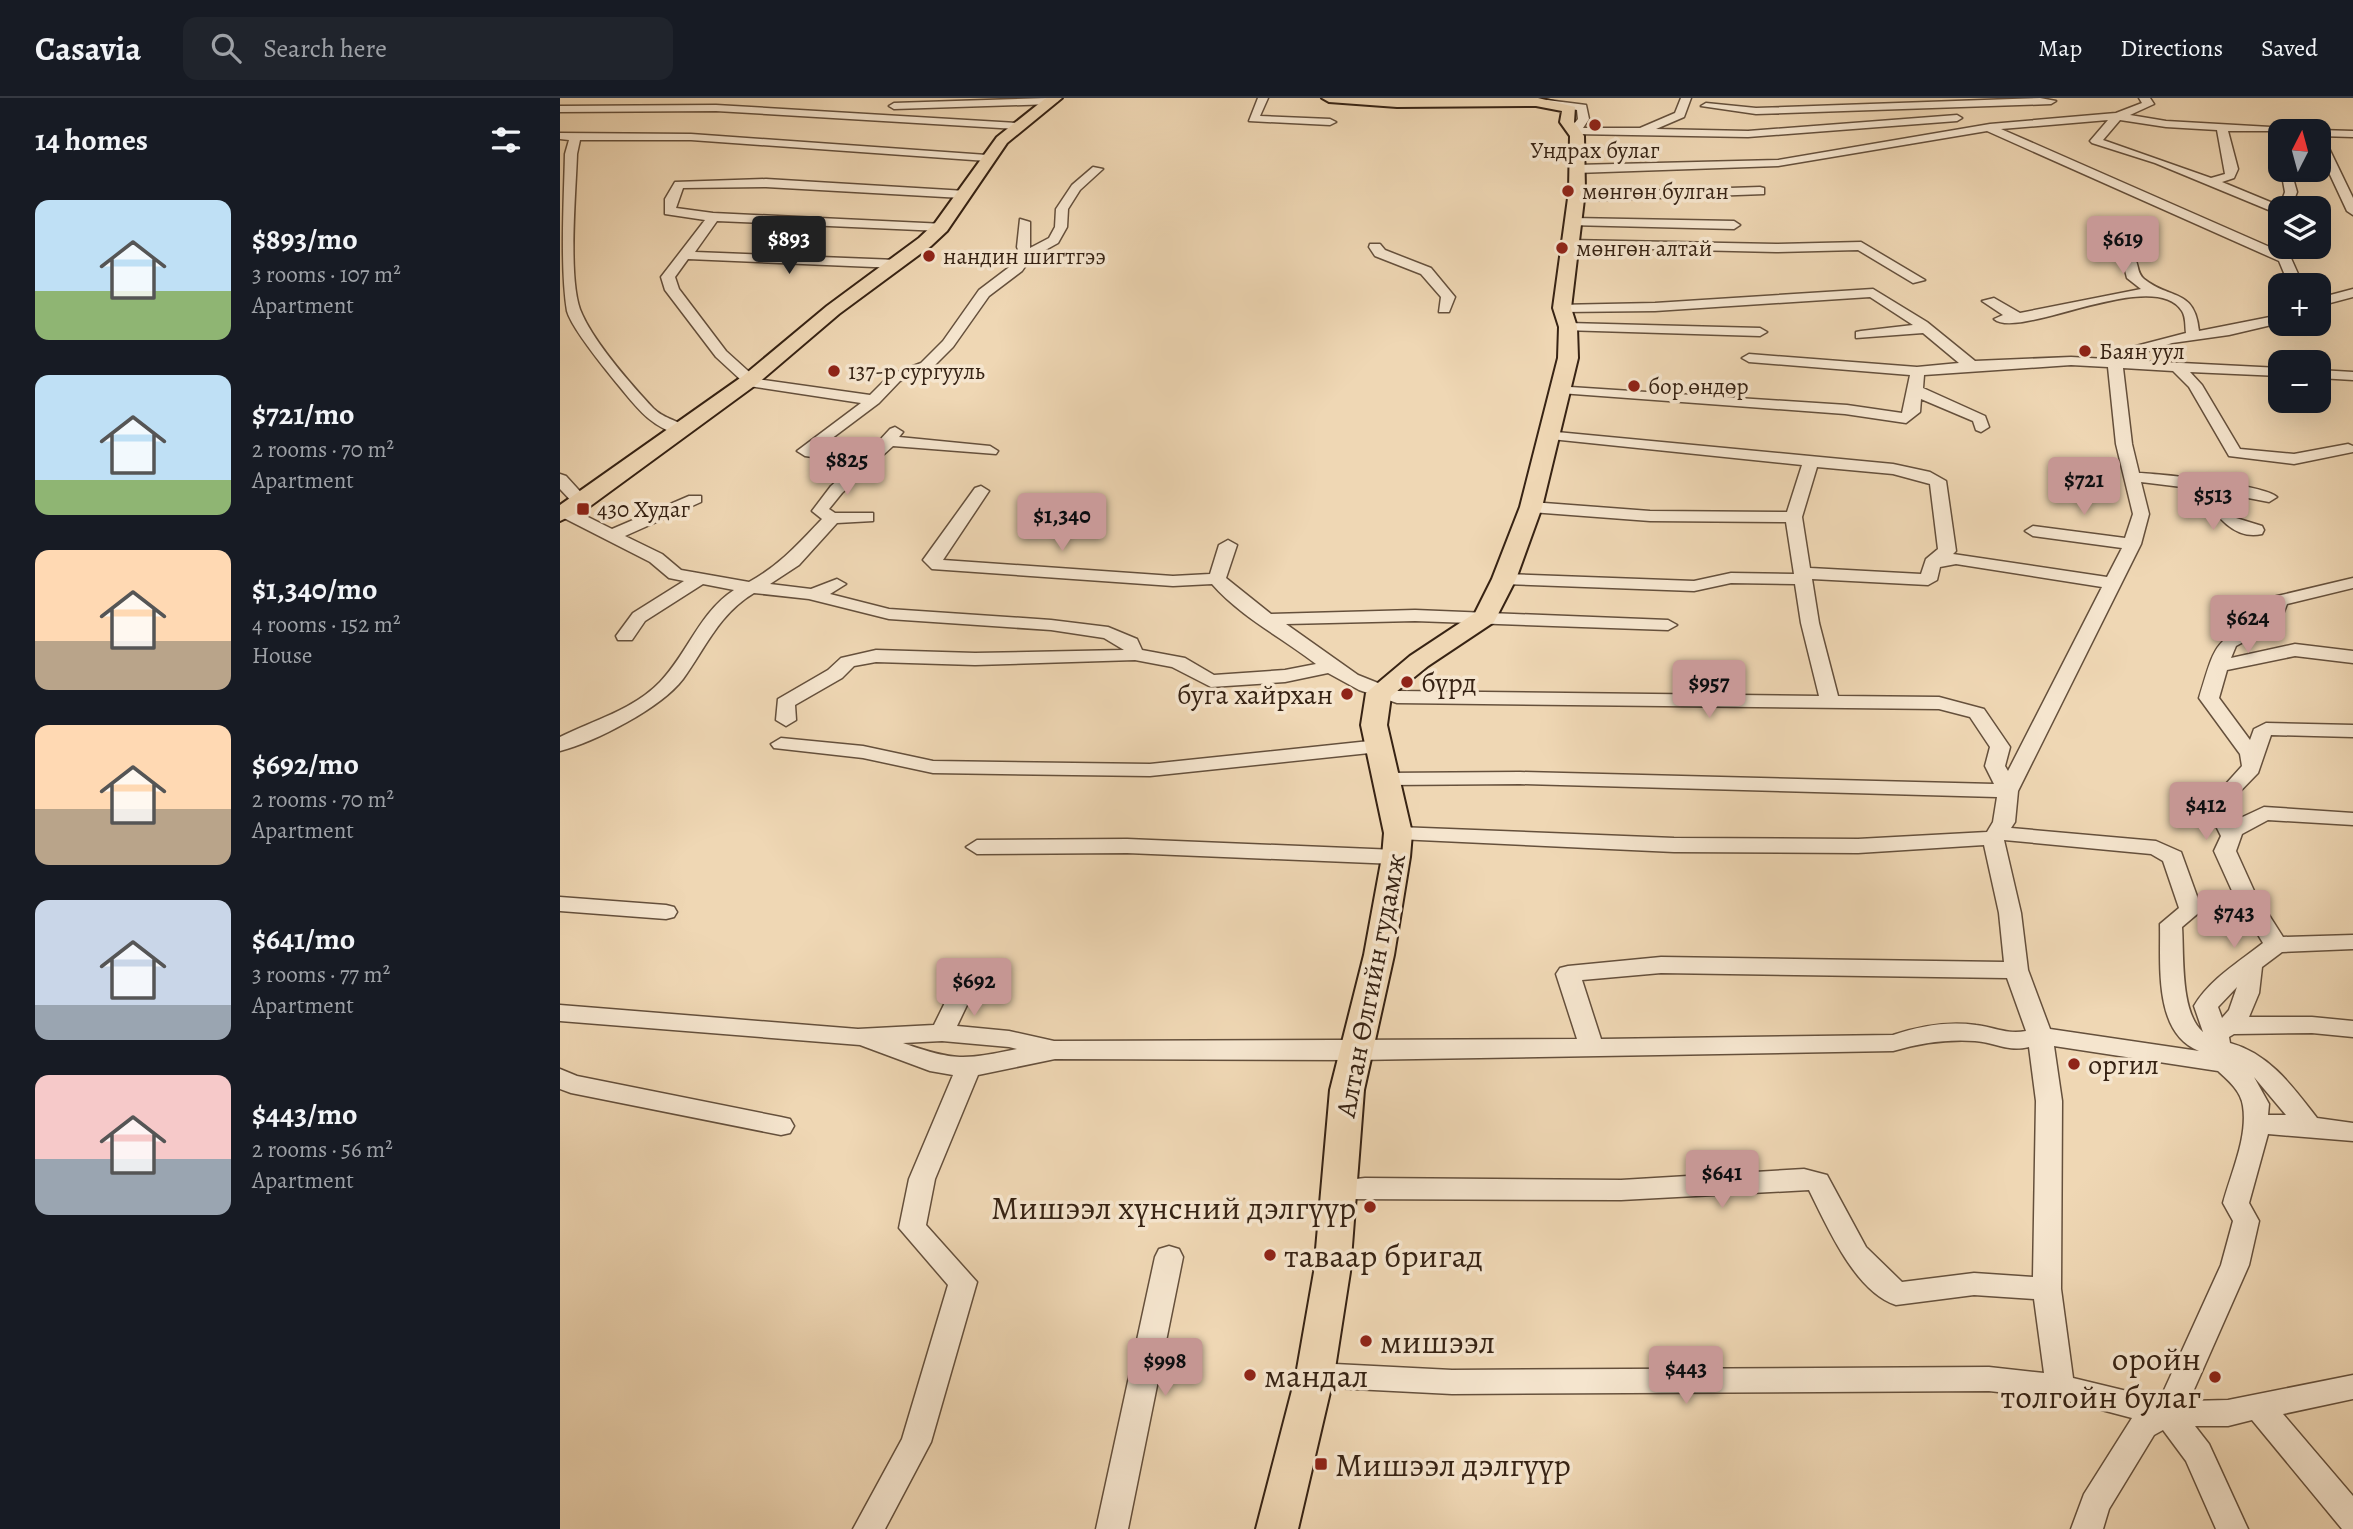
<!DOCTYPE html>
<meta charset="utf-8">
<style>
:root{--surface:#171b24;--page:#20242c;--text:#f1f3f6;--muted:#9ea1a6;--line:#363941;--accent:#c59692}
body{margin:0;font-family:Alegreya,serif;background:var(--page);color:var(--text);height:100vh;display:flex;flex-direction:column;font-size:26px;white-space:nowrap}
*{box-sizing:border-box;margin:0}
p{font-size:23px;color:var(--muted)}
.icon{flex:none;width:38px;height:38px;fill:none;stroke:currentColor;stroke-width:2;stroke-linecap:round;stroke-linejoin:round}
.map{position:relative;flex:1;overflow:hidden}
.details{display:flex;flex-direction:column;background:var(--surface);width:560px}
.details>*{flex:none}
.needle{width:46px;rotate:6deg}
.buttons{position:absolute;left:1708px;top:21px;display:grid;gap:14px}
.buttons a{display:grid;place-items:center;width:63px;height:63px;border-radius:14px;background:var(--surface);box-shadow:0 7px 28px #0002;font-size:35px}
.price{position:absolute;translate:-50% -60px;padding:0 16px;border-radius:7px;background:var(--accent);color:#111;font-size:23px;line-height:46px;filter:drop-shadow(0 2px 4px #0008)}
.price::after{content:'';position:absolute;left:50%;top:42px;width:21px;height:16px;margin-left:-10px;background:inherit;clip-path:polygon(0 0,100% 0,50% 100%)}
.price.active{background:#222;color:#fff}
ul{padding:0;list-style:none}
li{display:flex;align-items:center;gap:21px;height:175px;padding:0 35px}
li span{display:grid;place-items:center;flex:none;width:196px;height:140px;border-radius:14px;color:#555}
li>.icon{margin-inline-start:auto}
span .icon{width:84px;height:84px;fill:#fffc;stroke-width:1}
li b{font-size:30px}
h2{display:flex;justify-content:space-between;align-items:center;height:84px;padding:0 35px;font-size:30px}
header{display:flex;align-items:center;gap:42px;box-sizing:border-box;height:98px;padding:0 35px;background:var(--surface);border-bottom:2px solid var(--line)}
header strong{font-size:33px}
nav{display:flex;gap:38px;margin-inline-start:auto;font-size:24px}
.search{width:490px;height:63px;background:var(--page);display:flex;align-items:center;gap:18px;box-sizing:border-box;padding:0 24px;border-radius:14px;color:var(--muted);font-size:26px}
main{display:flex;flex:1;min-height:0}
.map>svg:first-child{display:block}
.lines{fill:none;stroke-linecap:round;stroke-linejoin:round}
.minor-casing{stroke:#65503c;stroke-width:3}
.major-casing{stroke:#372314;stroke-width:4}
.minor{fill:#f5e5ce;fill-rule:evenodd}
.major{fill:#efd7b4;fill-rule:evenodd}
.poi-dot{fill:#8f2418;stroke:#f5e5ce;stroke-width:2.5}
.labels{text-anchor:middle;stroke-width:7;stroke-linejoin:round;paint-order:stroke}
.far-poi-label{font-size:23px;fill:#372314;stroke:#f5e5ce;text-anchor:start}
.poi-label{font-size:28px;fill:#372314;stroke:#f5e5ce;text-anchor:start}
.street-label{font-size:28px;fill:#372314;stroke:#f5e5ce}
.near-poi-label{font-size:33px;fill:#372314;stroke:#f5e5ce;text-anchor:start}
</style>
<header>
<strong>Casavia</strong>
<div class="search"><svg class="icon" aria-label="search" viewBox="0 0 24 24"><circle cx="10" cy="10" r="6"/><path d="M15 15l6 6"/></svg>Search here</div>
<nav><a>Map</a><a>Directions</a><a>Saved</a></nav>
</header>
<main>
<section class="details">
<h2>14 homes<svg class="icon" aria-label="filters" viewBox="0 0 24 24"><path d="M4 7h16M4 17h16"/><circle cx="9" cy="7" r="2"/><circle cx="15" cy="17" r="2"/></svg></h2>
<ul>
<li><span style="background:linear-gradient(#bfe0f5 65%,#8fb573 0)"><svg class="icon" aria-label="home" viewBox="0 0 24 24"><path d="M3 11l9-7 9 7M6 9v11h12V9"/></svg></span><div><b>$893/mo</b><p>3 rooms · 107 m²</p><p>Apartment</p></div></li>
<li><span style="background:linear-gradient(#bfe0f5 75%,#8fb573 0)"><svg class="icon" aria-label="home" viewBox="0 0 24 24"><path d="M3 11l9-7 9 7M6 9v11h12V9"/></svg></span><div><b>$721/mo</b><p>2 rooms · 70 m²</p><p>Apartment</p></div></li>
<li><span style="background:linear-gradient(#ffd9b3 65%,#b9a48a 0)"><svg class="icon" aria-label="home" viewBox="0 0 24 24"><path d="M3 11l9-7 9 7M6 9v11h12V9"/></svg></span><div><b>$1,340/mo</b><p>4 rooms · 152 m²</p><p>House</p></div></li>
<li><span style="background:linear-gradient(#ffd9b3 60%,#b9a48a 0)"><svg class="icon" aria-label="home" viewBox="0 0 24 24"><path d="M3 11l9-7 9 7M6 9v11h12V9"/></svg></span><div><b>$692/mo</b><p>2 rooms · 70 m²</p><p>Apartment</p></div></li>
<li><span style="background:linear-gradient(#c9d6e8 75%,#9aa5b1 0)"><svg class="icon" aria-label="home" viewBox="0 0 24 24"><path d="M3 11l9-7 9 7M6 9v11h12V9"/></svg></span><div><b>$641/mo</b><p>3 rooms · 77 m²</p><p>Apartment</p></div></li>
<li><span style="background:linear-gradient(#f6c9c9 60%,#9aa5b1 0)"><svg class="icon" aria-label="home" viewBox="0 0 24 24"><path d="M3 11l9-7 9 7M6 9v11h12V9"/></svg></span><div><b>$443/mo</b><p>2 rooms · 56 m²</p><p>Apartment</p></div></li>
</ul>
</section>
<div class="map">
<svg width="1793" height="1431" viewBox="0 0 1793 1431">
<rect width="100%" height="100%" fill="#efd7b4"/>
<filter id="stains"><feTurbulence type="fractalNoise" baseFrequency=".00286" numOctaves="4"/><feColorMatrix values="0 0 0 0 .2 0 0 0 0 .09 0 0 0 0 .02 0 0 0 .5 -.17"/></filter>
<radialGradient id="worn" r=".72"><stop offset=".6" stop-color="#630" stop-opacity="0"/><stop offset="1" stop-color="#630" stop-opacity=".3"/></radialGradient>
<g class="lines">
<defs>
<path id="minor" d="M486 0 498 3 493 6 334 11 329 8 334 5Z
M698 0H708L700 18 770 21 776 24 770 27 689 23Z
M1121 0H1131L1124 19 1096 31 1188 33 1397 17 1402 20 1397 23 1188 39 1014 36 1008 33 1018 21 1017 12 982 5 987 2 1026 7 1029 21 1023 30H1080L1115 15Z
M1480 0 1496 3 1491 6 1196 16 1141 8 1146 5 1196 10Z
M1579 0H1590L1594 6 1570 17 1606 23 1743 31 1744 33H1668L1678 71 1674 80 1662 84 1720 108 1725 94 1723 83 1733 80 1737 94 1731 110H1720V116L1716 115 1595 65 1532 45 1530 43 1548 22 1441 31 1730 158 1743 187H1729L1719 163 1427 33 1218 68 1016 75 1010 71 1016 67 1218 62 1430 26 1556 15 1582 5ZM1560 22 1606 29 1657 32 1665 76 1651 80 1543 42Z
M156 7 457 25 463 28 457 31 156 13 0 14V8Z
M1759 32 1793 33V39L1759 38V33H1755Z
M0 35 131 36 427 57 433 60 427 63 131 42H20L17 56C16 93 7 186 22 216 36 247 70 285 93 310 105 322 120 322 129 332L121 337C91 329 78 311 59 288 46 272 12 231 7 213 0 170 4 101 5 56L9 42 0 41Z
M1759 39 1765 42 1793 100V117L1787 113 1759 53Z
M533 69 543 71 520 92 508 111 507 129 498 145 471 160 462 173 429 198 393 249 371 271 340 283 319 305 259 350 306 357 330 331 335 329 343 334 339 339 430 348 438 353 436 356 333 348 282 395 269 411 275 415H313V423L277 425 239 467 210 486 251 491 277 481 286 486 270 496 329 511 491 522 548 529 577 541 582 552 625 560 654 577 725 572 756 566C721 539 681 519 652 486L613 488 372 471 363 462 415 390 421 388 429 393 383 462 613 478 650 476 659 447 668 442 677 447 666 480 711 516 855 512 1108 522 1117 527 1108 532 855 523 726 526 798 577 838 593 1259 598 1241 525 1235 486 1171 485 1134 493 944 486 935 481 944 476 1134 483 1171 475 1234 476 1226 424 1090 423 971 414 963 409 971 404 1090 413 1227 414 1242 367 991 341 986 339V333L1333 366 1370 374 1386 383 1396 453 1393 456 1547 479 1562 450 1473 438 1465 433 1473 428 1565 440 1573 416 1556 346 1548 269 1511 267 1364 277 1363 290 1425 318 1429 329 1421 334 1416 332 1413 323 1361 301 1360 314 1346 325 1285 316 1000 295 995 294V288L1287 307 1342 315 1350 277 1189 264 1182 260 1189 256 1357 269 1399 265 1363 235 1296 240V234L1301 233 1353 227 1310 199 1095 213 1002 214 997 213V207L1095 205 1313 191 1367 224 1415 263 1511 259 1547 261 1549 255 1626 235C1625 228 1626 219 1622 213 1593 168 1459 243 1434 221L1443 217 1422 203 1434 200 1460 215 1581 191 1567 180 1563 164 1539 146 1537 143 1543 139C1552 142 1570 153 1575 161 1579 168 1577 175 1584 181 1610 202 1635 190 1639 233L1720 217V225L1669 237 1612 245 1562 262 1720 270V278L1630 274 1642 287 1680 351 1734 356 1788 346 1793 348V354L1734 366 1669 358 1629 289 1613 273 1563 270 1572 346 1579 375C1601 376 1706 387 1717 399L1709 404 1657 394 1676 420 1702 428 1704 432 1702 436C1671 443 1653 412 1638 391L1581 384 1589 416 1581 446 1458 693 1455 724 1451 730 1596 743 1621 754 1642 812 1622 829C1624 857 1620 915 1643 934L1634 908C1650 881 1679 864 1703 845L1673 795 1654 753 1661 738 1646 708 1682 668 1680 656 1639 600C1657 542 1652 546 1706 517L1713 499 1793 480V490L1727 506 1720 524 1676 548 1671 560 1735 546 1793 553V565L1735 558 1667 572 1659 600 1690 642 1694 631 1706 625 1793 627V639L1711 637 1698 675 1666 708 1674 723 1704 709 1793 715V727L1708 722 1682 736 1676 753 1695 795 1723 839 1793 837V851L1722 854 1702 869 1699 895 1689 919H1752L1793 923V939L1752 935 1674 936 1669 939 1670 945C1710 956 1733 989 1757 1020L1793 1025V1043L1708 1036 1689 1105 1699 1123 1689 1167 1629 1303 1668 1302 1793 1277V1301L1723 1316 1793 1398V1431H1782L1692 1322 1668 1328H1635L1649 1346 1688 1431H1656L1626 1363 1603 1332 1594 1337 1549 1411 1543 1431H1511L1524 1396 1572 1320 1500 1301 1429 1293 892 1296 755 1289 745 1286 740 1277 745 1268 755 1265 892 1272 1429 1269 1484 1275 1474 1201 1414 1197 1336 1207C1295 1194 1267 1128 1249 1092L1061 1102 777 1101 768 1098 764 1091 768 1084 805 1080 1061 1082 1244 1071 1267 1077 1306 1149 1342 1184 1414 1175 1473 1179 1476 1003 1469 949C1447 954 1437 945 1415 943 1386 941 1361 945 1333 953L795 962 495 961 418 977 375 1081 366 1127 417 1184 371 1344 325 1431H293L342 1341 388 1187 339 1130 349 1081 393 977 370 973 300 947 0 923V907L298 931 374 927 397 880H413L417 886 397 928 449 933 494 943 1017 941 996 876 1000 870 1008 868 1101 859 1444 864 1439 815 1424 747 1298 755 1114 754 838 741 827 735 838 729 1114 740 1298 741 1427 734 1433 724 1437 699 960 686 826 687 816 681 826 675 960 674 1434 686 1425 668 1430 649 1410 619 1379 611 837 605 799 592 768 575 725 584 651 589 612 569 575 562 415 567 316 564 294 568 282 580 235 607 236 622 226 628 216 622 218 601 268 572 281 560 316 552 415 555 564 552 544 540 491 532 329 521 249 501 194 495C159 516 146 549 123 581 101 610 35 644 0 653V639C34 622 73 612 100 584 128 555 139 515 174 492L143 486 85 523 72 542H58L56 538 73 515 124 483 109 480 90 464 0 418V410H10L52 431 129 398H141V404L65 438 102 456 121 472 189 484C220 467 238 446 262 421L252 413 271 388 297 365 245 358 237 353 301 305 182 287 181 282 156 259 105 192 101 179 145 122 105 116V101L115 84 206 81 406 93V99L402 100 206 89 123 90 116 110 153 115 385 126V132L381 133 157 123 135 154 337 162 344 166 337 170 128 161 115 179 119 191 166 253 197 281 310 297 330 277 361 265 383 243 419 192 452 167 460 157 457 149 460 121 470 124V150L489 140 495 129 496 111 512 87ZM1257 369 1333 376 1370 386 1378 451 1366 461 1361 476 1250 470 1242 419ZM1396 466 1542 489 1448 673 1445 668 1450 649 1424 611 1379 599 1278 598 1259 525 1252 481 1368 487 1377 482 1380 469ZM1444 742 1591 756 1603 763 1619 810 1600 826C1601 866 1593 935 1639 953L1490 931 1468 872 1461 815ZM1101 875 1447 880 1466 933C1448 937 1434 929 1416 927 1387 923 1360 928 1333 937L1041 941 1022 882ZM1677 889 1669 912 1662 920 1658 909ZM382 943 449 949 457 951C404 962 394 963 343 945ZM1494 948 1658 973C1668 982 1681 993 1683 1008 1688 1039 1671 1075 1663 1105L1673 1123 1661 1167 1600 1301 1513 1280 1501 1191 1502 1003ZM1694 979 1726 1017H1708L1709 1006Z
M1200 89 1204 90V96L1017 103 1011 99 1017 95Z
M1013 120 1174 123 1180 127 1174 131 1009 127V121Z
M1009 142 1216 146 1301 144 1365 182 1353 185 1298 152 1216 154 1004 149V143Z
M810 146H820L825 152 871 170 895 199 889 214H879L881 199 861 176 815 158 809 149Z
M1793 191V199L1759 208V200Z
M1008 225 1200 230 1207 234 1200 238 1003 232 1001 229Z
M1759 272 1793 274V282L1759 280Z
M0 376 6 378 27 401V407H15L0 391Z
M221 640 303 648 373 663 590 666 819 642 829 648 819 654 590 678 373 675 303 660 214 650 211 646Z
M567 741 836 752 847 759 836 766 567 755 417 756 406 749 417 742Z
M0 799 106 807 114 809 117 814 114 819 106 821 0 813Z
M0 971 17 978 221 1019 230 1021 234 1028 230 1035 221 1037 11 995 0 991Z
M609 1148 619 1151 623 1159 568 1431H536L595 1159 599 1151Z"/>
<path id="major" d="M486 0H502L447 45 387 133 371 148 279 216 197 286 29 409 0 423V407L183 278 267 208 359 140 375 125 437 39Z
M762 0H978L1015 9 1014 24 1024 38 1025 93 1011 210 1017 229 1018 260 982 409 956 481 934 524 868 568 831 598 827 627 852 735 850 759 834 857 804 992 790 1174 774 1277 738 1431H696L736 1277 754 1174 770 992 804 857 822 759 824 735 801 627 806 595 850 558 915 515 932 481 960 409 998 260 999 229 993 210 1009 93 1010 38 1000 24 1002 13 976 8 837 9 769 4Z"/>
</defs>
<!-- minor casing -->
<use href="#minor" class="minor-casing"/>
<!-- major casing -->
<use href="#major" class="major-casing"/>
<!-- minor -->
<use href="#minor" class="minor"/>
<!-- major -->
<use href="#major" class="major"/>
</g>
<!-- markers -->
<g class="poi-dot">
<circle cx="1035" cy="27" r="7"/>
<circle cx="1008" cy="93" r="7"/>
<circle cx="1002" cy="150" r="7"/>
<circle cx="369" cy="158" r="7"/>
<circle cx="1525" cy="253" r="7"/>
<circle cx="274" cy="273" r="7"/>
<circle cx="1074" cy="288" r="7"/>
<rect x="16" y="404" width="14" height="14" rx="3.5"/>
<circle cx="847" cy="584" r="7"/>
<circle cx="787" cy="596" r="7"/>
<circle cx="1514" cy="966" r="7"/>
<circle cx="810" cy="1109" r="7"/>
<circle cx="710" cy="1157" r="7"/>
<circle cx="806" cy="1243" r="7"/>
<circle cx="690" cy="1277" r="7"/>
<circle cx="1655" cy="1279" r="7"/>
<rect x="754" y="1359" width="14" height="14" rx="3.5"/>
</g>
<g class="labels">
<!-- far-poi labels -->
<g class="far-poi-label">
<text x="1035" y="60" text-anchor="middle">Ундрах булаг</text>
<text x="1022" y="101">мөнгөн булган</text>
<text x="1016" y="158">мөнгөн алтай</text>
<text x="383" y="166">нандин шигтгээ</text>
<text x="1539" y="261">Баян уул</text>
<text x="288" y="281">137-р сургууль</text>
<text x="1088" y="296">бор өндөр</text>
<text x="37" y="419">430 Худаг</text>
</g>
<!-- poi labels -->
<g class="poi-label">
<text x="861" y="594">бүрд</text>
<text x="773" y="606" text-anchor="end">буга хайрхан</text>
<text x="1528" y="976">оргил</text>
</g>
<!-- street labels -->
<g class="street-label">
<text transform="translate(810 887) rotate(-79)" y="10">Алтан Өлгийн гудамж</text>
</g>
<!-- near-poi labels -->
<g class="near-poi-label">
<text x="796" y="1121" text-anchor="end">Мишээл хүнсний дэлгүүр</text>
<text x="724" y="1169">таваар бригад</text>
<text x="820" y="1255">мишээл</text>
<text x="1641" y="1272" text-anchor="end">оройн<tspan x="1641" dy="38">толгойн булаг</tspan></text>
<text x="704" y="1289">мандал</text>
<text x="775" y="1378">Мишээл дэлгүүр</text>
</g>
</g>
<rect width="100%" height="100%" filter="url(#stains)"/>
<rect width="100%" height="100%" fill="url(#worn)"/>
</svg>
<div class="buttons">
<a><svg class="needle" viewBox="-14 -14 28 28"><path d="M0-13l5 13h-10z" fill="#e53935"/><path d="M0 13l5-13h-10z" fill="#9ea1a6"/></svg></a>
<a><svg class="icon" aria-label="layers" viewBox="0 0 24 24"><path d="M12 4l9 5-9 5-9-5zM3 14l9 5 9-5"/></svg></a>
<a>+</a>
<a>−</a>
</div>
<b class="price active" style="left:229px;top:178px">$893</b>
<b class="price" style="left:1563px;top:178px">$619</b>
<b class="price" style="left:287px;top:399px">$825</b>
<b class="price" style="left:1524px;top:419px">$721</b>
<b class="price" style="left:1653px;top:434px">$513</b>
<b class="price" style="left:502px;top:455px">$1,340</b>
<b class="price" style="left:1688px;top:557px">$624</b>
<b class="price" style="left:1149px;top:622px">$957</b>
<b class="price" style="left:1646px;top:744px">$412</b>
<b class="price" style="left:1674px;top:852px">$743</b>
<b class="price" style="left:414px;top:920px">$692</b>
<b class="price" style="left:1162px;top:1112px">$641</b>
<b class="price" style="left:605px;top:1300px">$998</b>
<b class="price" style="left:1126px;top:1308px">$443</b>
</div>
</main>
